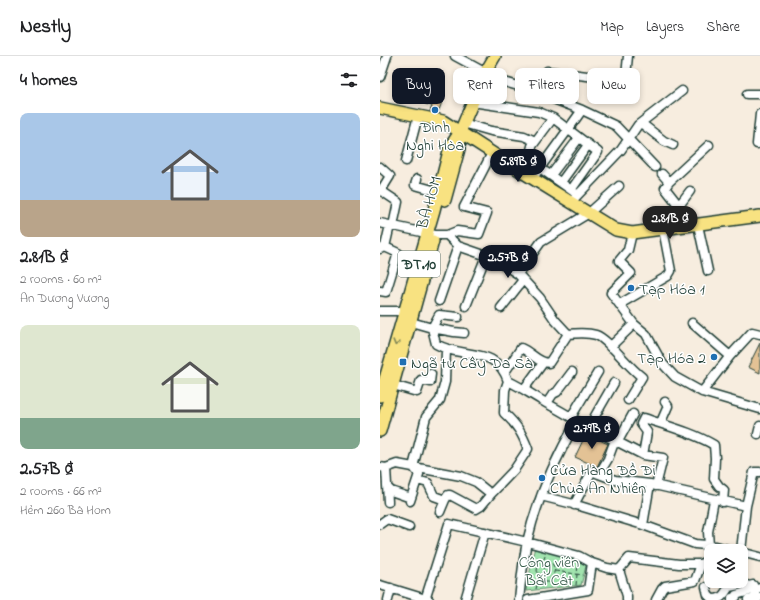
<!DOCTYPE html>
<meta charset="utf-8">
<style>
:root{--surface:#fff;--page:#f6f6f6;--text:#202124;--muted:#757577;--line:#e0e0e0;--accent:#111827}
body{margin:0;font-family:"Indie Flower",sans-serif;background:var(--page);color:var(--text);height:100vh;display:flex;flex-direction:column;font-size:15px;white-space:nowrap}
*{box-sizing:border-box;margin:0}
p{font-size:13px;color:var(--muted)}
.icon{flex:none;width:22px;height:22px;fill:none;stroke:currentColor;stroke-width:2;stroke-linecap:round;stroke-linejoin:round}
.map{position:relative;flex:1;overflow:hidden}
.drawer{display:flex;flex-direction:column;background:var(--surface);width:380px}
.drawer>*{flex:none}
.banner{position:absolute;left:12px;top:12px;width:308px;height:36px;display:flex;gap:8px}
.tools{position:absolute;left:324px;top:488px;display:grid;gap:8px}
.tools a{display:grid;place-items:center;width:44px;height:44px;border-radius:8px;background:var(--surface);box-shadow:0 2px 6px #0003;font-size:20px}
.price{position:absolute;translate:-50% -34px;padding:0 9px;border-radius:14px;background:var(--accent);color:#fff;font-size:13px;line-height:26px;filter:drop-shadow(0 1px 2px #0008)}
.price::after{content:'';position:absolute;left:50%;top:24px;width:12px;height:9px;margin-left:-6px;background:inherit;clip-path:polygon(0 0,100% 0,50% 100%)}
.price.current{background:#222;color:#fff}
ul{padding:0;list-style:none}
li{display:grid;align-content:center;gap:8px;height:212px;padding:0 20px}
li span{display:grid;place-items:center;height:124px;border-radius:8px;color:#555}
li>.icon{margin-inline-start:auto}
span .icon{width:72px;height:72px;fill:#fffc;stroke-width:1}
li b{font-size:17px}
h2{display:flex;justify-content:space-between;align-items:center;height:48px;padding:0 20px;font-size:17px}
.chip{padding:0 14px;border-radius:8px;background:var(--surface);box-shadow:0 2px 6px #0003;font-size:14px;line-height:36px}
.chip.current{background:var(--accent);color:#fff}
header{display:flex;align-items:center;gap:24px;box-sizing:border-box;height:56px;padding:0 20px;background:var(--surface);border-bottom:1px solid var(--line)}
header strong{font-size:19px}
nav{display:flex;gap:22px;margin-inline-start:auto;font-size:14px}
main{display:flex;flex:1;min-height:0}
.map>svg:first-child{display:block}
.green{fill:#a1e3ae;stroke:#609071}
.building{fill:#e3c295;stroke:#1f3d34}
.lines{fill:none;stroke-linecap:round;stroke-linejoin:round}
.minor-casing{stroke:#1f3d34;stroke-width:11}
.major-casing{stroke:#1f3d34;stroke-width:14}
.path{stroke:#1f3d34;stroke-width:1;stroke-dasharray:4 3;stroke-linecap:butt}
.minor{stroke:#fff;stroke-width:8}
.major{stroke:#f8e281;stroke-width:11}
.oneway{stroke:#818757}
.poi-dot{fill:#1f6fb2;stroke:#fff;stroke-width:1.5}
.labels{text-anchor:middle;stroke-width:3;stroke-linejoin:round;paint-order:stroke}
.shield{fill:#fff;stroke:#627771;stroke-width:1}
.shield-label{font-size:15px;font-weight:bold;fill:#1f3d34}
.poi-label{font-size:16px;fill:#1f3d34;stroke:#fff;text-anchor:start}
.street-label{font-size:16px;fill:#1f3d34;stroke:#fff}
.park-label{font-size:16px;fill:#395e4c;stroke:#fff}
</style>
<header>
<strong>Nestly</strong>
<nav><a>Map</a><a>Layers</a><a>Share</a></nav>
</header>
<main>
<section class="drawer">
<h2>4 homes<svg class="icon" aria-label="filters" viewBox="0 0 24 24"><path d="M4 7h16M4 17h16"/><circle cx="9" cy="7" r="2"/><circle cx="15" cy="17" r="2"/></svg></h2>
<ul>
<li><span style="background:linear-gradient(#a9c7e8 70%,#b9a48a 0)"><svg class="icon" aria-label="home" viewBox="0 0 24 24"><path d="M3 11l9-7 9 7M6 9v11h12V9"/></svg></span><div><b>2.81B ₫</b><p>2 rooms · 60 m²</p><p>An Dương Vương</p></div></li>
<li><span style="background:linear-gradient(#dfe7d0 75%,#7fa58c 0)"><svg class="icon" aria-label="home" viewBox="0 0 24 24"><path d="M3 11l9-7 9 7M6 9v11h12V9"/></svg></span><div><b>2.57B ₫</b><p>2 rooms · 66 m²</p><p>Hẻm 260 Bà Hom</p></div></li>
</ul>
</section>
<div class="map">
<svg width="380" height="544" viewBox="0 0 380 544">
<rect width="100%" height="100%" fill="#f7eddf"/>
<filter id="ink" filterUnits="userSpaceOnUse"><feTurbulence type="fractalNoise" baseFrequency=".025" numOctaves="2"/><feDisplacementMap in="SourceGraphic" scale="8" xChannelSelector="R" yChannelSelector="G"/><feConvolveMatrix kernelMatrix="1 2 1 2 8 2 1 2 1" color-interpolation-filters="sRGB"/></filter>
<g filter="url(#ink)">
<!-- green -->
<path class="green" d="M155 490 207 506 201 529 146 535Z"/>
<!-- building -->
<path class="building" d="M47 41 62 46 58 57 50 55 52 50 45 48Z
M380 287V317L368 311Z
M206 378 228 388 217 411 195 401Z"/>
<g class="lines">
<defs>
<path id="minor" d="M75 0 121 25 145 32 202 54 236 70 275 111
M167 15 215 21 221 28 245 30 248 0
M0 21 7 0
M367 38H380
M92 46 159 56 173 62 218 96 191 134
M83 67 111 75 144 80 155 85
M261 67 284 85 293 89
M377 88 380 58
M26 105 38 60
M0 111 10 120 2 133 0 134 18 146 13 170
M160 112 194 136
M142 116 153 97 151 94 152 90 173 62
M282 118 289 126
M171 119 199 82
M153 122C169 99 186 77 202 54
M37 123 35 129 60 136
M181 126 208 89
M191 146 241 94 258 69 302 35
M298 151 310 135
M0 167 55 179H67L78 190 113 202 138 218 160 242 175 264 188 278C197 277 207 276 216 279 228 283 249 312 262 321L248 344
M318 169 328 215
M299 170 298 151 296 146 285 132 289 126 329 89
M252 177 248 194 239 205 251 217 231 237 254 268 266 278 282 307 295 321 322 336 380 353
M67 179 77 175 99 178 107 157 84 151 112 97
M0 193 5 191 10 169
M138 218 161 186 209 157 239 130
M0 235 6 236 18 197 5 191
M59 245 78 190
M240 248 288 220 291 215 283 173
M86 250 106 200
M121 252 143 224
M0 255H25
M78 261 59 259 52 272 74 276 84 277
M31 266 52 272 56 288C83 304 116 289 128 325 141 331 149 337 161 344 173 351 185 357 197 365L263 399 283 402 276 430
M312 267 350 300
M230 291 254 268
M125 316 141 292C151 296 158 307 169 307L188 278
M13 329 37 336 41 324 50 326 51 318
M144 333 163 307
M322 336 350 300 372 276 380 278
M167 347 173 338 177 336 192 316
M191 361 218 316
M281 366 288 350 285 346
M210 371 215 360 234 327
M378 378 380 370
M235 384 228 403 219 418 235 424 270 428 366 450
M237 387 253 358
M263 399 267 376 261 368 264 362C287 370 312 376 334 389L335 402 334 423 339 430 344 434 343 446
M0 411 6 412 17 408 81 420 96 426 111 438 134 414 148 393C142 377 137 369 124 357L125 334 128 325
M6 412 8 446
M37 424 48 427 54 440 65 444 60 456
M8 432 11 435 31 442
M161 440 193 448 263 469 315 488 336 490 354 495
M65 444 68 439H70L96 453 101 450 111 438
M30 445 39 418 33 411 46 361 60 344 65 326 66 293
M194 449 212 415 219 418
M0 468 7 463 29 471
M263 469 270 428
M329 489 328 476 334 444
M361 495 366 450 374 416H380
M361 496 380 501
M239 514 249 502 299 508H321L331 503
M239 514 247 540V544
M0 529 49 544
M326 531 328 539 332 543C343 543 343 539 349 531L364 528 369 530 373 529 377 544
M8 544 11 532
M45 544 69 468 147 486 199 500 212 507 227 512 239 514
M85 544 105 476
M139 544C141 525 143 505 147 486 157 443 175 403 197 365
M148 544 208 534 212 507
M276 544 282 533 285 530 315 525 321 508
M352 544V542L356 541V539L380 532
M368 544 380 541"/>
<path id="major" d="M0 52 63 65 142 116 236 174 252 177 380 160
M65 144 79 93 80 77
M0 340 54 154 70 91 80 76 105 17 115 0
M0 375 53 185"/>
</defs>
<!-- minor casing -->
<use href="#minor" class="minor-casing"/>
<!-- major casing -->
<use href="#major" class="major-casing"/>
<!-- path -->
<path class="path" d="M157 514a4 4 0 1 1 8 0a4 4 0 1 1-8 0Z
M162 510 165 500
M175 515 203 519
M158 524 163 526H169L173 520 175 513 172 507 164 504
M196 529 198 508
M156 533 159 519"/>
<!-- minor -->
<use href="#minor" class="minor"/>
<!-- major -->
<use href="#major" class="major"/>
</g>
<!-- one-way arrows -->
<defs><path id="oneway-chevron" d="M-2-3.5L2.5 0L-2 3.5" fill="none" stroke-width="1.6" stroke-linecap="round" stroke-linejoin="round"/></defs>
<use class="oneway" href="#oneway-chevron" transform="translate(16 287) rotate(106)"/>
</g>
<!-- markers -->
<g class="poi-dot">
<circle cx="55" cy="54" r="4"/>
<circle cx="251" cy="232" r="4"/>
<circle cx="334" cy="301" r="4"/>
<rect x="19" y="302" width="8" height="8" rx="2"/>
<circle cx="162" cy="422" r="4"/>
</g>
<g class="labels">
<!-- shield labels -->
<rect class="shield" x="18" y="195" width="42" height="26" rx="3"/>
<g class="shield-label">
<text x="39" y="213">ĐT.10</text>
</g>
<!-- poi labels -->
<g class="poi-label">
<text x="55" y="76" text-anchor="middle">Đình<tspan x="55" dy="18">Nghi Hòa</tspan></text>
<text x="259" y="238">Tạp Hóa 1</text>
<text x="326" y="307" text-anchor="end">Tạp Hóa 2</text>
<text x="31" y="312">Ngã tư Cây Da Sà</text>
<text x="170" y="419">Cửa Hàng Đồ Đi<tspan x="170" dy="18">Chùa An Nhiên</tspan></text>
</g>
<!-- street labels -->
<g class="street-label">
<text transform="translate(48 146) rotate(-74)" y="6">BÀ HOM</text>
</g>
<!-- park labels -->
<g class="park-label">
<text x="169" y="511">Công viên<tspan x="169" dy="18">Bãi Cát</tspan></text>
</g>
</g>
</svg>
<div class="tools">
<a><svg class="icon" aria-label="layers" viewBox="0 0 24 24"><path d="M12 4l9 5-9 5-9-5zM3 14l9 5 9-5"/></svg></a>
</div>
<b class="price" style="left:138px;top:127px">5.89B ₫</b>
<b class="price current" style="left:290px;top:184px">2.81B ₫</b>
<b class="price" style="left:128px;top:223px">2.57B ₫</b>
<b class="price" style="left:212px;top:394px">2.79B ₫</b>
<div class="banner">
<a class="chip current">Buy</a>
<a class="chip">Rent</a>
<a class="chip">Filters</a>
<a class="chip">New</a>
</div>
</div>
</main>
